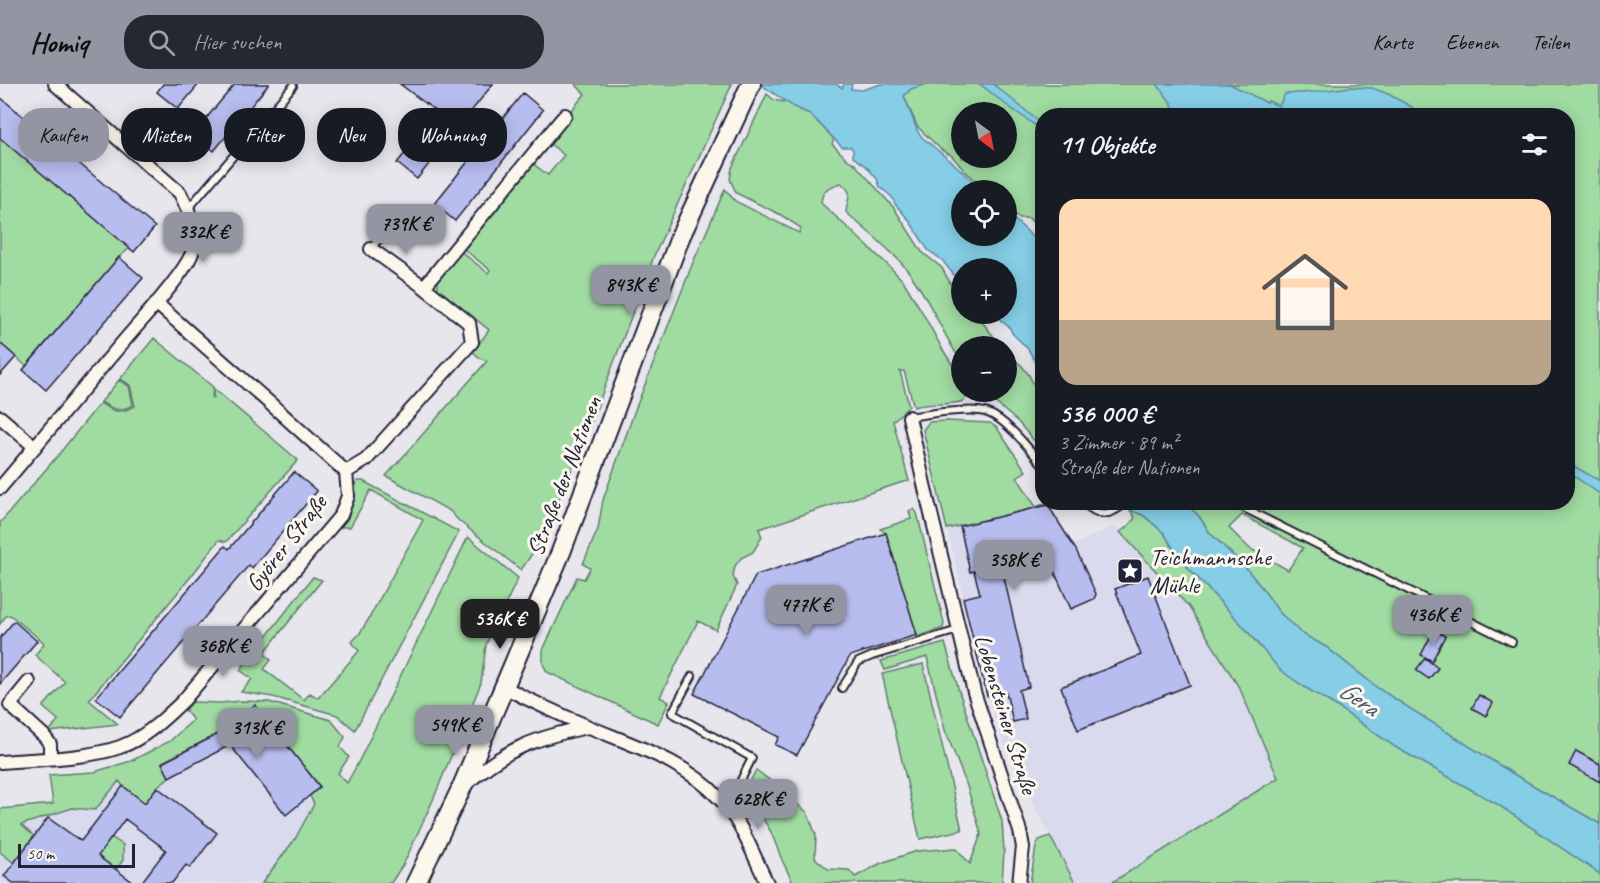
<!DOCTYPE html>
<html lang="de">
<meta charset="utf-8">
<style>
:root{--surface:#171b24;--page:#242831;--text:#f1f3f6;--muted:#9ea1a6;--line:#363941;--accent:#9495a2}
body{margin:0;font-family:Caveat,sans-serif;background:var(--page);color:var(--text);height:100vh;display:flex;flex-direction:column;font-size:22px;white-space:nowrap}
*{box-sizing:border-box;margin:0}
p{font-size:20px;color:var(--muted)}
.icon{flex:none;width:33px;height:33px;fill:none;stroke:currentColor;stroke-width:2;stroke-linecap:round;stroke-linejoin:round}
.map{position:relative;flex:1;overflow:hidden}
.details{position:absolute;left:1035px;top:24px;width:540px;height:402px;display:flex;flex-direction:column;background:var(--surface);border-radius:24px;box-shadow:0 3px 15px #0003}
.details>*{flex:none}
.guide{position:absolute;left:18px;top:24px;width:570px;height:54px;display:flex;gap:12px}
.needle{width:39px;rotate:148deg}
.tools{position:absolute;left:951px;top:18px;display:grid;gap:12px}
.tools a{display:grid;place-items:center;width:66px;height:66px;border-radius:50%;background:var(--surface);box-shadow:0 3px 15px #0003;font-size:30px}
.scale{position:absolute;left:18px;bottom:15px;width:117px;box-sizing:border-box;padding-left:6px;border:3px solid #22223b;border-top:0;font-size:16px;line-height:21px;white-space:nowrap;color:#22223b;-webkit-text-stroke:4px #fbf7ec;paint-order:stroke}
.price{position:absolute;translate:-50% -51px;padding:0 14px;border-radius:12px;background:var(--accent);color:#111;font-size:20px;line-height:39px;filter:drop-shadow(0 2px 3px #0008)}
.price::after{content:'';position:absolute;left:50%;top:36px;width:18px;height:14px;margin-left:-9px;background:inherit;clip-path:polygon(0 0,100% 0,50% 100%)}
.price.active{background:#222;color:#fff}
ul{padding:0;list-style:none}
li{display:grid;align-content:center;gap:12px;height:318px;padding:0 24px}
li+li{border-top:2px solid var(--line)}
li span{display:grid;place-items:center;height:186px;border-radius:18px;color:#555}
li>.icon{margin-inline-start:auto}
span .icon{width:108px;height:108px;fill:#fffc;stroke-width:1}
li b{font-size:26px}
h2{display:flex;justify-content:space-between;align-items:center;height:72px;padding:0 24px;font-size:26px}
.chip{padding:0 21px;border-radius:24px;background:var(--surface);box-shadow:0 3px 15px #0003;font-size:21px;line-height:54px}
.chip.active{background:var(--accent);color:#111}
header{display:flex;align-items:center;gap:36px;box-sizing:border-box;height:84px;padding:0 30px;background:var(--accent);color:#111}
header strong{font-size:28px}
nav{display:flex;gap:33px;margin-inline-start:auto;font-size:21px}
.search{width:420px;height:54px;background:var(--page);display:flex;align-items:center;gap:15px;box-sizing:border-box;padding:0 21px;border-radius:24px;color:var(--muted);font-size:22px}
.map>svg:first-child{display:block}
.built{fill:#d9daee}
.green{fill:#a0dba2;stroke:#617e6e;stroke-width:1.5;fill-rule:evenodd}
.water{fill:#85cee6;stroke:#5d89a2;stroke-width:1.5}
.building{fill:#b8bdef;stroke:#22223b;stroke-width:1.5}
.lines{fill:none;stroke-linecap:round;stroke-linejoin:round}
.lane-casing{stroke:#22223b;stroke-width:10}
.street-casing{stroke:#22223b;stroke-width:16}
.secondary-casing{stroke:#22223b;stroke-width:22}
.lane{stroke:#fbf7ec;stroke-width:6}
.street{stroke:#fbf7ec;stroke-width:12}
.secondary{stroke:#fbf7ec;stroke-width:18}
.labels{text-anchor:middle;stroke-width:6;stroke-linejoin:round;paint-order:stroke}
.street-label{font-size:24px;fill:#22223b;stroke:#fbf7ec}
.poi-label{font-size:24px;fill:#22223b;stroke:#fbf7ec;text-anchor:start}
.water-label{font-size:26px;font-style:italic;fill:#40566e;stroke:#fbf7ec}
</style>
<header>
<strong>Homiq</strong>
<div class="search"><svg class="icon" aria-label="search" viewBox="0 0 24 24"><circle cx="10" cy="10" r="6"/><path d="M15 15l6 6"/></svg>Hier suchen</div>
<nav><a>Karte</a><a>Ebenen</a><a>Teilen</a></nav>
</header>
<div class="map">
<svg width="1600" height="799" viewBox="0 0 1600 799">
<rect width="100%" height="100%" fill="#e7e6ed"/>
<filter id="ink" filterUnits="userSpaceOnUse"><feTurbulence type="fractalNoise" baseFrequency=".0167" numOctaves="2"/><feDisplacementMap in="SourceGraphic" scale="12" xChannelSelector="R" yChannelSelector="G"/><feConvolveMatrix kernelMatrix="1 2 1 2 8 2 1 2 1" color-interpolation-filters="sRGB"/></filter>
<g filter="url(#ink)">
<!-- built -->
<path class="built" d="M1048 421 1073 461 1115 442 1189 523 1240 605 1278 694 1111 799H1075L1045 743 1004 661 987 612 947 445Z
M255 621 320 703 314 720 295 755 262 799H0V768L14 778 20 741 72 724 95 726 119 697 123 702 145 718 157 703 169 693 162 679 220 649Z"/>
<!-- green -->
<path class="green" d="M575 0H732L654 172 593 334 559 415 549 445 521 486 459 437 450 427 386 392 487 277 480 274 473 268 489 246 438 205V194L459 166 488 189 490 186 461 163 532 79 548 91 564 71 549 59 565 34 585 10Z
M895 0H1600V740L1510 688 1379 605 1326 563 1301 549 1279 528 1262 504 1245 483 1210 449 1198 431 1184 419 1568 418V32H1042V150L1029 134H1019L1007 124 1006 106H987L964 86 951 71 943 67 935 60 917 42 904 12ZM962 28H1006V74H962ZM1242 431 1303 464 1288 486 1249 464 1229 444Z
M767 10 774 16 789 19 794 23 810 30 834 55 832 60 848 76 854 79 894 124 922 168 942 184 956 210 961 214 962 230H976L1001 262H962L961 277C944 252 933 223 915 197 898 170 869 150 846 128 847 113 855 110 841 99 829 103 822 105 821 119L888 181 904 198 921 226 943 266 961 294 962 308H967L968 310 964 317C948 322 931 318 914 323L904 287H900L909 322 893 337 909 397 900 399 759 445 762 453 753 468 741 474 735 482 733 492 737 501 716 546 698 537 660 613 669 618 658 640 547 588 543 580V566L577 493 584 495 590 484 583 480 598 445 603 416 635 326 692 181 725 105 735 117 799 149 801 144 781 131 736 109 730 95 732 84Z
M0 54 130 164 119 173 26 282 0 259Z
M154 254 213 303 212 312 214 315 213 311 214 305 298 376 226 458 219 456 193 490 89 616 118 640 49 648 58 636 43 623 65 598 35 571 44 560 42 557 10 531 6 532 0 540V439L59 370 100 319C115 329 119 330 135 322L130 301 120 295Z
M1007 269 1022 282 1029 291 1040 314 1042 322V366L1018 338 983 308H1006Z
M119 296 129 302 133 321C119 328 115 327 101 318Z
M946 337 990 339 997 344 1026 387 1017 393 1036 423 1046 419 1047 421 947 445 923 346 929 338Z
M357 397H363L459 448 355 646 337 631 273 613 241 608 252 595 240 586 313 493 322 496 264 569 271 576 264 585 304 616 310 609 318 614 359 567 352 558 360 549 368 536 423 436 371 406 350 443H341L337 441 352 416Z
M914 425 917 429 944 539 943 544 917 553 886 449 880 445 911 435 909 427Z
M1130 426 1143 431 1164 449 1179 474 1243 542 1260 563 1303 602 1333 620 1397 664 1497 720 1600 790V799H1111L1278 694 1240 605 1189 523 1120 448 1128 442 1135 434Z
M468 453 518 494 496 540 490 551 486 561 481 599 433 716 404 779 391 799H262L295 755 314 720 310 712 320 703 255 622 220 649 162 678 169 693 157 703 145 719 123 702 119 697 95 726 72 724 21 741 34 752 14 779 0 768V725L53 720 49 691 94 688 131 677 170 657 193 636 185 626 193 618 220 619 241 617 269 618 331 636 345 653 340 663 349 673 338 689 347 699 358 679Z
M945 559 958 604 1002 737 1004 767 1002 799H793L782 776 771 748 746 706 756 686 772 698 793 704V717L807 728 816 751 815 774 828 785 849 786 855 793 881 779 917 767 956 764 970 780 981 750 967 702 945 646 927 573 885 586 881 577Z
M923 580 962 746 920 755 882 590Z
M1050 752 1075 799H1030L1036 763 1039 756Z
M111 753 123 761V776L116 786 78 799Z"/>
<!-- water -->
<path class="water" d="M760 0H836L842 4 844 0H852L851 5 862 6 881 0H927L911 5 904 12 918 48 922 53 947 74 951 77 983 106H962V152H1006L1007 129 1027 147 1042 164V289L1028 265 1012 249 1010 244 998 234 994 230H1006V184H962L961 200 942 176 928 166 909 136 895 120 892 113 880 103 877 95 866 82 853 73V66L851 63H842L810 30 794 23Z
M980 0H993L1042 40V46L1005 20Z
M1157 0H1230L1267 19 1268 17 1279 22 1285 10 1314 8 1350 3 1372 4 1388 10 1412 23 1420 31H1174L1172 20Z
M1568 379 1600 397V410L1568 388Z
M1125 419H1184L1198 431 1210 449 1245 483 1262 504 1279 528 1301 549 1326 563 1379 605 1510 688 1600 740V790L1497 720 1397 664 1333 620 1303 602 1280 586 1243 542 1179 474 1164 449 1143 431 1130 426Z"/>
<!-- building -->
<path class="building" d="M163 0H199L178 25 157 8Z
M235 0H269L214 67 193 50Z
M400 0H493L417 95 397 79 438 29Z
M523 9 543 26 455 137 434 120Z
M0 13 155 143 134 168 0 54Z
M119 173 143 194 46 306 23 286Z
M0 259 16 273 0 291Z
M294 388 317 407 252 484 249 481 120 633 96 614 225 462 229 465Z
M1048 421 1076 466 1096 510 1094 515 1071 525 1047 471 1001 480 1029 603 1019 606 1026 635 1013 638 1006 608 987 612 963 514 980 510 974 487 970 488 960 442Z
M886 449 917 551 850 572 797 671 775 661 779 653 694 610 756 491Z
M1148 492 1190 601 1078 646 1061 603 1141 571 1115 505Z
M14 537 37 557 0 600V554Z
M1434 546 1445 552 1432 577 1421 571Z
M1425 574 1438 584 1429 595 1416 586Z
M1479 611 1493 619 1486 632 1472 624Z
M255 621 320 703 286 731 230 661 169 693 162 679 222 648Z
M1576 667 1600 680V698L1569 681Z
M123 702 145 719 157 703 217 749 190 784 186 781 172 799H141L166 766 125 735 98 772 134 799H13L4 792 48 734 81 757Z"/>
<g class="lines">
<defs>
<path id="lane" d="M188 125 293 2
M371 165 398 131
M909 333C927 330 973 323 988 329 1007 336 1029 365 1042 380
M1082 418C1101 435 1108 432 1128 418
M1232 418 1512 558
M692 592 672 629 752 674 738 702 721 716
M842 604 858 578 872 572 958 546"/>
<path id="street" d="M371 165 424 203
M0 333 35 363
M909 333 926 409 974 608 1020 747 1023 763 1019 799
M346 388 366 376 472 258 469 239 424 203 565 31
M0 404C46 350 90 296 136 243 150 227 188 185 193 166 198 146 189 127 180 109L55 0
M29 598 10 621 44 652 50 660V674
M504 603C531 617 559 630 587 642 634 662 684 676 720 715 742 738 753 771 767 799
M0 678C36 675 86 675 120 663 145 654 164 635 183 617L341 431 348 412 346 388 273 322 156 219
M466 700C505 665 537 653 588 643"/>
<path id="secondary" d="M416 799 461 705 561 468 681 151 751 0"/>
</defs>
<!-- lane casing -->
<use href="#lane" class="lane-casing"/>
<!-- street casing -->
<use href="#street" class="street-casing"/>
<!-- secondary casing -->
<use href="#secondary" class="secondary-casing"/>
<!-- lane -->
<use href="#lane" class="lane"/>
<!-- street -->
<use href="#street" class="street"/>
<!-- secondary -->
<use href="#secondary" class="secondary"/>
</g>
</g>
<!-- icons -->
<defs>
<symbol id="sight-square" viewBox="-11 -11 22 22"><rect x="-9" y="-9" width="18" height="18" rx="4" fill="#22223b" stroke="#fbf7ec"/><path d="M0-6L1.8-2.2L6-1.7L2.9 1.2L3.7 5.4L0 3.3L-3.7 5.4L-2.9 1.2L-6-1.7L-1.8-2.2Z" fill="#fff"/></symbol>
</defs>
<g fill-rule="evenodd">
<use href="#sight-square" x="1115" y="472" width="30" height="30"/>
</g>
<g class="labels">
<!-- street labels -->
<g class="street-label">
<text transform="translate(564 392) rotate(-69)" y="8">Straße der Nationen</text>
<text transform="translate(286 459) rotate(-52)" y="8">Györer Straße</text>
<text transform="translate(1006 630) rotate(73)" y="8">Lobensteiner Straße</text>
</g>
<!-- poi labels -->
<g class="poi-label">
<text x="1150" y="481">Teichmannsche<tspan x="1150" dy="28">Mühle</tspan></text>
</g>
<!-- water labels -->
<g class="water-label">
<text transform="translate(1359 614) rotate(34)" y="9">Gera</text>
</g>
</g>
</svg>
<div class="tools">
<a><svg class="needle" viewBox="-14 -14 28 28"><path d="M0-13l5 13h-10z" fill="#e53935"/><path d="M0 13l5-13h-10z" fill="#9ea1a6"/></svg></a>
<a><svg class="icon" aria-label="locate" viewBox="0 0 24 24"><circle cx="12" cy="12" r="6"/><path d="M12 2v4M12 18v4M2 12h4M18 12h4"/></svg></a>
<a>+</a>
<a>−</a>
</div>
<div class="scale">50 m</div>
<b class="price" style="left:406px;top:171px">739K €</b>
<b class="price" style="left:203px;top:179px">332K €</b>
<b class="price" style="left:631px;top:232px">843K €</b>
<b class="price" style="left:1014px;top:507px">358K €</b>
<b class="price" style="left:806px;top:552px">477K €</b>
<b class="price" style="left:1433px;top:562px">436K €</b>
<b class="price active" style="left:500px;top:566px">536K €</b>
<b class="price" style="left:223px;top:593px">368K €</b>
<b class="price" style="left:455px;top:672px">549K €</b>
<b class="price" style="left:257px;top:675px">313K €</b>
<b class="price" style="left:758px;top:746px">628K €</b>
<div class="guide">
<a class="chip active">Kaufen</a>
<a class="chip">Mieten</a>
<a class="chip">Filter</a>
<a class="chip">Neu</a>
<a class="chip">Wohnung</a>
</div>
<section class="details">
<h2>11 Objekte<svg class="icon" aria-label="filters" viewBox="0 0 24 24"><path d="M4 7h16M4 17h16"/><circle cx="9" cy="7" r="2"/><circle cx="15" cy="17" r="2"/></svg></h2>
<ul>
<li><span style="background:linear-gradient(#ffd9b3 65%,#b9a48a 0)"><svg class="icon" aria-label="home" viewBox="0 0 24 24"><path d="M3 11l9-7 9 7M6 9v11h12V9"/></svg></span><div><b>536 000 €</b><p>3 Zimmer · 89 m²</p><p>Straße der Nationen</p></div></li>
</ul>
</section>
</div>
